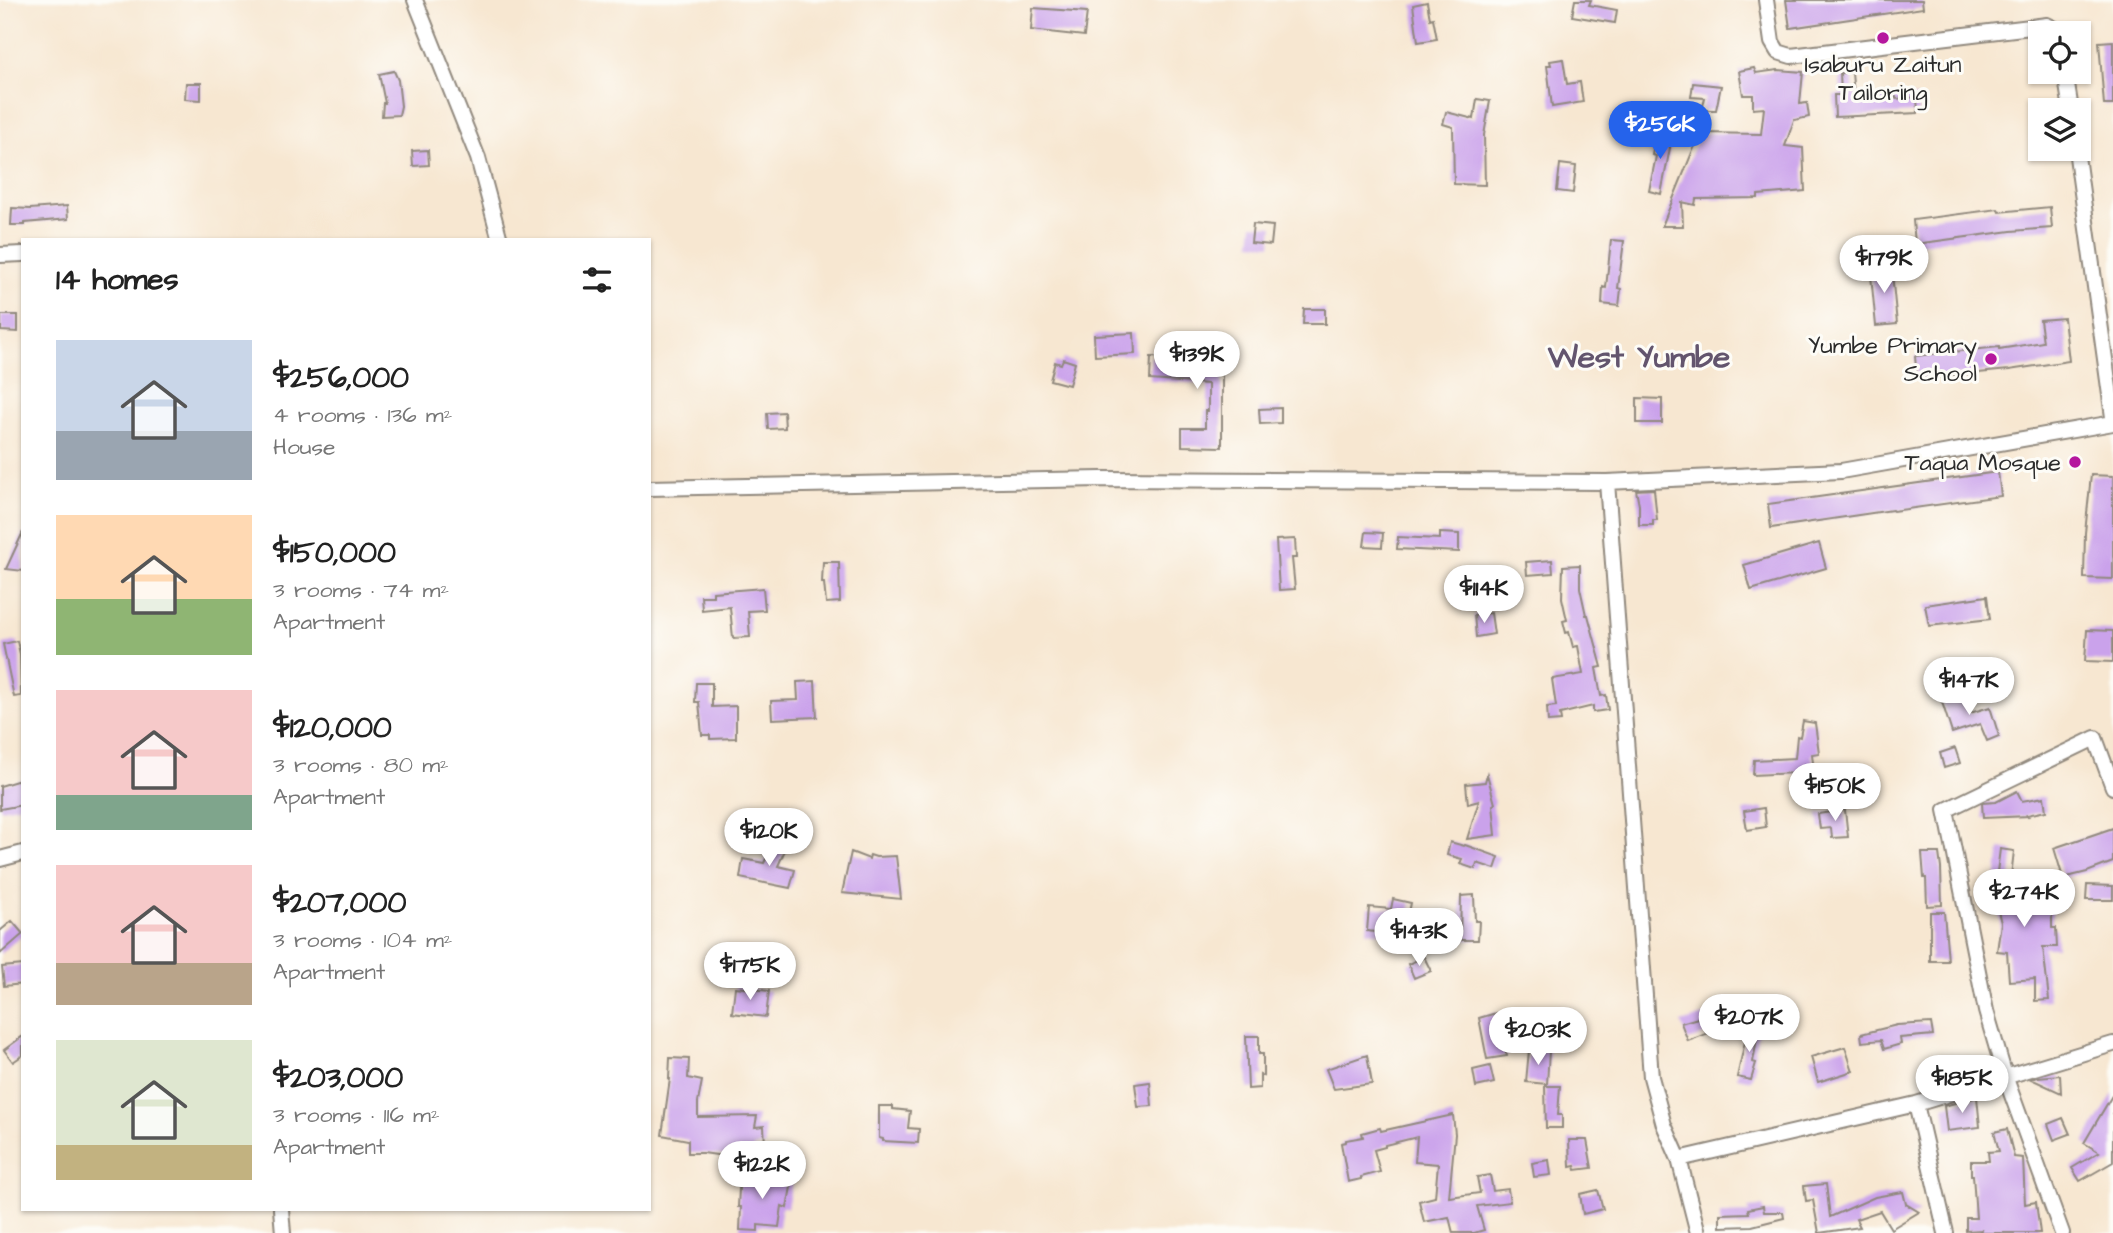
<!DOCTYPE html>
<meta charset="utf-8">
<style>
:root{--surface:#fff;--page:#f2f2f2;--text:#222;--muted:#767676;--accent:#2563eb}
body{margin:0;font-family:"Architects Daughter",sans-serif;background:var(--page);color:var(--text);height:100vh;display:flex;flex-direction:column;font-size:26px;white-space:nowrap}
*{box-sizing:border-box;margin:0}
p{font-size:23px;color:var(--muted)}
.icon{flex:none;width:38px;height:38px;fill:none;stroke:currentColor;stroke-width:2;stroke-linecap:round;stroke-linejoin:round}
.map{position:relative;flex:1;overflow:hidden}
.drawer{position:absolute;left:21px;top:238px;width:630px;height:973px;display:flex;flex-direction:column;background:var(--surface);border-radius:0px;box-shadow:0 2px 5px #0004}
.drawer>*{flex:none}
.controls{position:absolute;left:2028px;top:21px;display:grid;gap:14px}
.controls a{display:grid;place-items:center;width:63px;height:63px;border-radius:0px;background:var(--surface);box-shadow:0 2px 5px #0004;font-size:35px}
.price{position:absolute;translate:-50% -60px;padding:0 16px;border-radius:24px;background:#fff;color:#222;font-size:23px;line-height:46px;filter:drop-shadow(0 2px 4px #0008)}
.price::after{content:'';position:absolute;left:50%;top:42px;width:21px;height:16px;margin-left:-10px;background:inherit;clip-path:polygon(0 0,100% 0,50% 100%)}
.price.selected{background:var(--accent);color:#fff}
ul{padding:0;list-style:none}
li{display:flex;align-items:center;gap:21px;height:175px;padding:0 35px}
li span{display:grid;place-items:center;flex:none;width:196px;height:140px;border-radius:0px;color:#555}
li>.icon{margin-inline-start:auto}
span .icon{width:84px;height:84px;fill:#fffc;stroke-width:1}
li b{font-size:30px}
h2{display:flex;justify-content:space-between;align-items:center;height:84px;padding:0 35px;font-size:30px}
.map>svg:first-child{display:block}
.building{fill:#caa2eb}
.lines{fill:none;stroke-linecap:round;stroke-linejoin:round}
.minor-casing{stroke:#91897e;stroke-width:18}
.minor{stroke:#fff;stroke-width:14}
.poi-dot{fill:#b5179e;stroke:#fdfcf7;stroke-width:2.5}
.labels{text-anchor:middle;stroke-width:6;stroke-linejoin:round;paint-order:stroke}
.poi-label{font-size:24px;fill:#2b2b2b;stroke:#fdfcf7;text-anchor:end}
.district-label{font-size:32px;font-weight:bold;fill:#63556e;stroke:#fdfcf7}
</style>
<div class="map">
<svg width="2113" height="1233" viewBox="0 0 2113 1233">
<rect width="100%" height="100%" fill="#fdfcf7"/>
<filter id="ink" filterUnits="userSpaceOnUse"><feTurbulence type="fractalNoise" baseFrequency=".0143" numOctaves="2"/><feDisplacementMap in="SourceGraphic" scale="14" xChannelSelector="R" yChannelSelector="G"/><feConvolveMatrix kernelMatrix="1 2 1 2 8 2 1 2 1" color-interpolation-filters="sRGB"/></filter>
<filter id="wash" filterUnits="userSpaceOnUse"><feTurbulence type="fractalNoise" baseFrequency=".00686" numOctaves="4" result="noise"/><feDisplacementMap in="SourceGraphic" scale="28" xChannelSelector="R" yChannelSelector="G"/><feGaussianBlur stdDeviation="1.57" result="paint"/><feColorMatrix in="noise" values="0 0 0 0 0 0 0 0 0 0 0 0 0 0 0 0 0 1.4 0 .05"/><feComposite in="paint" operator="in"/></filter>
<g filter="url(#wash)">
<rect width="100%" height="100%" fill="#f7e7d1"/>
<g id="blocks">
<!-- building -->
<path class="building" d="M1575 0H1591L1589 5 1617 10 1615 23 1572 16Z
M1786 0H1922L1923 8 1790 28Z
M1427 2 1430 19 1433 18 1437 39 1418 42 1413 5Z
M1033 8 1087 12 1084 36 1031 30Z
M2113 41V105H2104L2099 42Z
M1563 59 1567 84 1580 82 1583 102 1552 107 1547 65H1551L1550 61Z
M1754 68 1756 73 1778 70 1803 72 1800 104 1807 103 1809 117 1794 120 1785 146 1803 148 1805 191 1758 195V198L1696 199 1695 205 1682 202 1683 226H1662L1700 133 1761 134 1764 108 1753 109V95H1743L1739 71Z
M394 71 398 80 401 106 399 115 382 116 383 103H385L379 74Z
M1840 73H1852L1854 95H1871V98L1896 97V99L1917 97 1918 113 1835 117 1834 95H1841Z
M186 83H201V100L185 99Z
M1693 83 1721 86 1716 110H1702L1705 98 1691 97Z
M1477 99 1490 101 1484 135 1485 185 1454 184 1453 127 1443 124 1446 112 1474 119Z
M1656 131 1669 132 1670 148 1661 194 1649 191 1656 156 1652 155Z
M428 150 429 165 413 166 412 151Z
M1560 164 1576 166 1573 193 1557 191Z
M67 206 68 219 25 223V225H11L12 208 30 209Z
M2050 207 2052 228 2011 231 1915 244 1913 220 1998 209 1999 212Z
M1253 224 1273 226 1271 245 1251 243Z
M1611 240 1624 241 1618 288 1621 289 1619 306 1602 304 1603 287 1606 288Z
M1891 263 1897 324 1876 326 1870 265Z
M1304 309H1325V324H1303Z
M1 315H18V332L1 331Z
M2064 318 2069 361 2009 370 1917 379 1915 356 1999 347V349L2043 342 2040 320Z
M1134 333 1135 354 1095 356 1094 335Z
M1195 350H1222V447L1182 446V428H1205V411H1208V384L1150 380 1151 357 1195 358Z
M1063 359 1075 363 1069 385 1050 380 1055 362 1061 364Z
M1637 398 1662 399V423H1637Z
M1281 408V423L1260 424 1259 409Z
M784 412 785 428 768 429 767 413Z
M1998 472 2001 496 1893 511 1892 510 1771 528 1768 504Z
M2091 475 2113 476V579L2084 578 2085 533Z
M1654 489 1657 520H1653V525H1639V505L1636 490Z
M23 532V571L6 569Z
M1366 532 1383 533 1382 547 1364 546Z
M1440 533 1459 534V552L1397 549 1398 537 1440 539Z
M1295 539 1296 558H1292L1295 589 1279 590 1276 540Z
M1819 543 1826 568 1751 590 1744 565Z
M1552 560 1553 573 1527 575 1526 562Z
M823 562H839L840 602 826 603 824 583H822Z
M1580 565V588L1586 615H1588L1602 667 1596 668 1601 696 1606 695 1608 710 1593 712V706L1560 714 1561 721 1548 722 1547 707 1556 706 1552 679 1583 674 1578 646 1573 647 1569 632 1566 633 1563 621 1567 620 1562 598 1563 566Z
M763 588 765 610 748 611 750 637 733 638 730 607 702 610 701 596H713V592Z
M1987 596 1990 619 1929 626 1925 605Z
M1491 613 1494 634 1476 637 1474 615Z
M2087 630 2113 631V662L2085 661Z
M17 641 20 654 21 696 14 697 3 644Z
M815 681 817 717 772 719 771 701 798 700 797 682Z
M696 683H712V707L736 706V738L710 739V735H702L699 702H695Z
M1965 693 1970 713 1990 707 1999 736 1987 741 1980 724 1952 733 1941 699Z
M1803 721 1815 723 1819 753 1812 754 1814 772 1753 775 1754 760 1795 758 1797 736 1800 737Z
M1955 748 1960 763 1944 768 1940 753Z
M1487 774 1495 804 1493 805 1496 835 1467 839 1479 801 1468 804 1466 784 1485 782Z
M23 779V805L0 809V786Z
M1850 785 1852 804 1838 808 1836 786Z
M2017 791 2022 801 2044 797 2046 811 2027 815 2028 816 1983 818 1982 803 1996 802Z
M1764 808 1766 827 1747 830 1744 811Z
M1845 810 1848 837 1832 838 1831 828 1820 829 1818 814Z
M2113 828V862L2087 872 2063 878 2054 848Z
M776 838 788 843 778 866 795 870 790 888 740 878 743 859 764 863Z
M1450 842 1464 846 1465 845 1499 857 1495 869 1477 863 1475 869 1460 864 1462 859 1447 855Z
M2000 849 2014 851 2009 893 2052 896V928H2056L2057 947H2043L2049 1000 2035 1001V979L2009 981 2007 952 1997 951 2001 923 1994 895Z
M851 852 869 859 870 855 876 857 896 856 901 899 842 893Z
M1922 853H1939L1941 868 1942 905 1927 906 1926 878H1924Z
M2087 885 2113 886V900H2086Z
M1474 895 1475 921H1479L1478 940H1460L1461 896Z
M1393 899 1411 903 1407 922 1393 920 1392 934 1367 931 1369 907 1391 909Z
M1930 912H1944L1948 961H1930Z
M12 921 23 934 0 954V931Z
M1424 957 1431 971 1414 978 1408 964Z
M23 965V984L4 986 2 967Z
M735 987 769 991 766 1017 732 1013Z
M1728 1009 1734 1027 1716 1032V1030L1688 1041 1681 1023Z
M1496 1013 1507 1056 1487 1059 1479 1018Z
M1931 1023 1933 1035 1900 1038 1901 1044 1884 1049 1881 1040 1862 1042 1861 1034 1897 1025Z
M1749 1024 1759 1026 1753 1062 1756 1063 1751 1080 1737 1077Z
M23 1036V1055L13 1062 4 1050Z
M1246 1036H1259V1054H1263V1076L1260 1075V1088L1248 1089Z
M1845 1047 1853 1071 1818 1082 1811 1057Z
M1529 1050 1549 1051 1547 1084 1526 1082Z
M1367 1055 1372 1084 1334 1089 1326 1069Z
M670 1058 689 1059 688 1078 702 1081 698 1102V1117L757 1116 755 1127 764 1126 765 1146 753 1147 752 1160 703 1153H688V1140L662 1135 670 1079H669Z
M1490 1066 1494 1083 1476 1087 1473 1070Z
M2060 1075 2061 1093 2031 1079 2038 1077Z
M1150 1082 1152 1106 1138 1107 1135 1084Z
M1545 1086H1560L1558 1115H1562V1128H1546Z
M2113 1094V1162L2080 1181 2072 1168 2099 1152 2084 1143Z
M1977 1097 1980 1127 1947 1131 1944 1106Z
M879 1106H893V1109L910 1111 908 1128 919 1129 918 1143 883 1141V1139L879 1138Z
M1453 1115 1455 1134 1449 1197 1480 1193 1477 1177 1490 1175 1493 1191 1508 1189 1510 1202 1477 1206 1484 1230 1474 1233H1453L1449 1217 1424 1222 1419 1201 1435 1197 1438 1164 1415 1162 1417 1137 1385 1145V1147L1374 1150 1380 1172 1361 1177V1179L1348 1182 1341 1143 1346 1142V1140L1363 1137 1362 1133 1380 1128 1381 1131Z
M2063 1118 2070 1134 2054 1140 2048 1124Z
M2007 1129 2014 1157 2023 1158 2025 1204 2036 1202 2040 1233H1980L1981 1230 1966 1231V1218H1976L1973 1175H1971V1161H1989L1988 1152 1999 1151 1994 1132Z
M1569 1140H1587L1592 1168 1576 1170 1575 1166 1570 1167Z
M1549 1160 1551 1175 1534 1177 1532 1163Z
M740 1171 792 1182 787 1208 782 1206 779 1227 758 1225V1231L740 1230 741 1207H738Z
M1826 1184 1830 1217 1875 1197 1903 1192 1906 1204 1919 1212 1891 1229 1880 1211 1856 1219 1860 1227 1819 1233 1813 1200 1806 1201 1804 1186Z
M1598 1190 1603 1209 1583 1214 1580 1194Z
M1763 1206 1764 1212H1783L1784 1218 1752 1226 1720 1227V1214L1749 1213 1748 1209Z"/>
</g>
</g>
<g filter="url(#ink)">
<use href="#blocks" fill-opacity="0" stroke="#91897e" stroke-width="2"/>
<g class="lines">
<defs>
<path id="minor" d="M415 0 478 158 500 240
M1766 0 1772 42 1778 52 1791 56 2047 25 2053 28 2057 33
M2065 72 2071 110
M2076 149 2113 417
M0 255 23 254
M1607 482 1651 1077 1664 1125 1679 1159 1698 1233
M649 488 1101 479 1607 482 1841 471 2113 423
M0 859 23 853
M1916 1104 1946 1233
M1679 1159 1916 1104 2113 1044
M281 1209 283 1233
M2062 1233 2005 1076 1986 1011 1946 810 2095 738 2113 787"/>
</defs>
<!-- minor casing -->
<use href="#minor" class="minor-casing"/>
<!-- minor -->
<use href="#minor" class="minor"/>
</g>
</g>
<!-- markers -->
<g class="poi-dot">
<circle cx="1883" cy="38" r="7"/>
<circle cx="1991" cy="359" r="7"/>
<circle cx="2075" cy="462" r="7"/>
</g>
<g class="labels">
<!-- poi labels -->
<g class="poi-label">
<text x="1883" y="72" text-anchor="middle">Isaburu Zaitun<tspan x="1883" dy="28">Tailoring</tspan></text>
<text x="1977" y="353">Yumbe Primary<tspan x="1977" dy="28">School</tspan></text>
<text x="2061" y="470">Taqua Mosque</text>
</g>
<!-- district labels -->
<g class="district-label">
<text x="1639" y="367">West Yumbe</text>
</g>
</g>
</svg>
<div class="controls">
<a><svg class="icon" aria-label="locate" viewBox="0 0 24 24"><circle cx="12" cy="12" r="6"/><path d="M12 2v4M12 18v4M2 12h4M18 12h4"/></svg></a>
<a><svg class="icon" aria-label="layers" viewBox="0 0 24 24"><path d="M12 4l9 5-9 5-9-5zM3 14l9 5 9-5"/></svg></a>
</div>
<b class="price selected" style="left:1660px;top:161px">$256K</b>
<b class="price" style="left:1884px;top:295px">$179K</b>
<b class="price" style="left:1197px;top:391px">$139K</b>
<b class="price" style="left:1484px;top:625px">$114K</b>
<b class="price" style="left:1969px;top:717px">$147K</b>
<b class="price" style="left:1835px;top:823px">$150K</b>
<b class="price" style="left:769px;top:868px">$120K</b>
<b class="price" style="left:2024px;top:929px">$274K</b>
<b class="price" style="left:1419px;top:968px">$143K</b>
<b class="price" style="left:750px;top:1002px">$175K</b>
<b class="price" style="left:1749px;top:1054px">$207K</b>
<b class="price" style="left:1538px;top:1067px">$203K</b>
<b class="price" style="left:1962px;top:1115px">$185K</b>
<b class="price" style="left:762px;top:1201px">$122K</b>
<section class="drawer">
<h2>14 homes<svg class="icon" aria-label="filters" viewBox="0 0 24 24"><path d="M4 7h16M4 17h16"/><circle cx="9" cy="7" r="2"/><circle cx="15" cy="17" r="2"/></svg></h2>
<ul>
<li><span style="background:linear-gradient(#c9d6e8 65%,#9aa5b1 0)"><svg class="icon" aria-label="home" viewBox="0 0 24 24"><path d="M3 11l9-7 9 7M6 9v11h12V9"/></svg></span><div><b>$256,000</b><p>4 rooms · 136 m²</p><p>House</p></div></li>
<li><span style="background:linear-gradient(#ffd9b3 60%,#8fb573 0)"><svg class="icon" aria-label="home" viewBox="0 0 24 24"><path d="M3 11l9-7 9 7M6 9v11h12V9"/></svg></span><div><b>$150,000</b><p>3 rooms · 74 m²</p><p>Apartment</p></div></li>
<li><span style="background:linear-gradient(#f6c9c9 75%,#7fa58c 0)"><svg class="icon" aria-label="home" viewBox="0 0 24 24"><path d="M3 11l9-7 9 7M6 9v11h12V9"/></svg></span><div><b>$120,000</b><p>3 rooms · 80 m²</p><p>Apartment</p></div></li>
<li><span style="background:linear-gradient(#f6c9c9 70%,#b9a48a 0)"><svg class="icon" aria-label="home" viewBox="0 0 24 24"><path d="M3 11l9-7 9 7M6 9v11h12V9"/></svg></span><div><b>$207,000</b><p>3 rooms · 104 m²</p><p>Apartment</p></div></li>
<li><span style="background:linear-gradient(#dfe7d0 75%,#c2b280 0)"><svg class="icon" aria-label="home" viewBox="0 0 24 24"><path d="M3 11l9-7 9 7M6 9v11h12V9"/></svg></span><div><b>$203,000</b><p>3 rooms · 116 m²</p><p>Apartment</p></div></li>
</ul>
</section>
</div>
